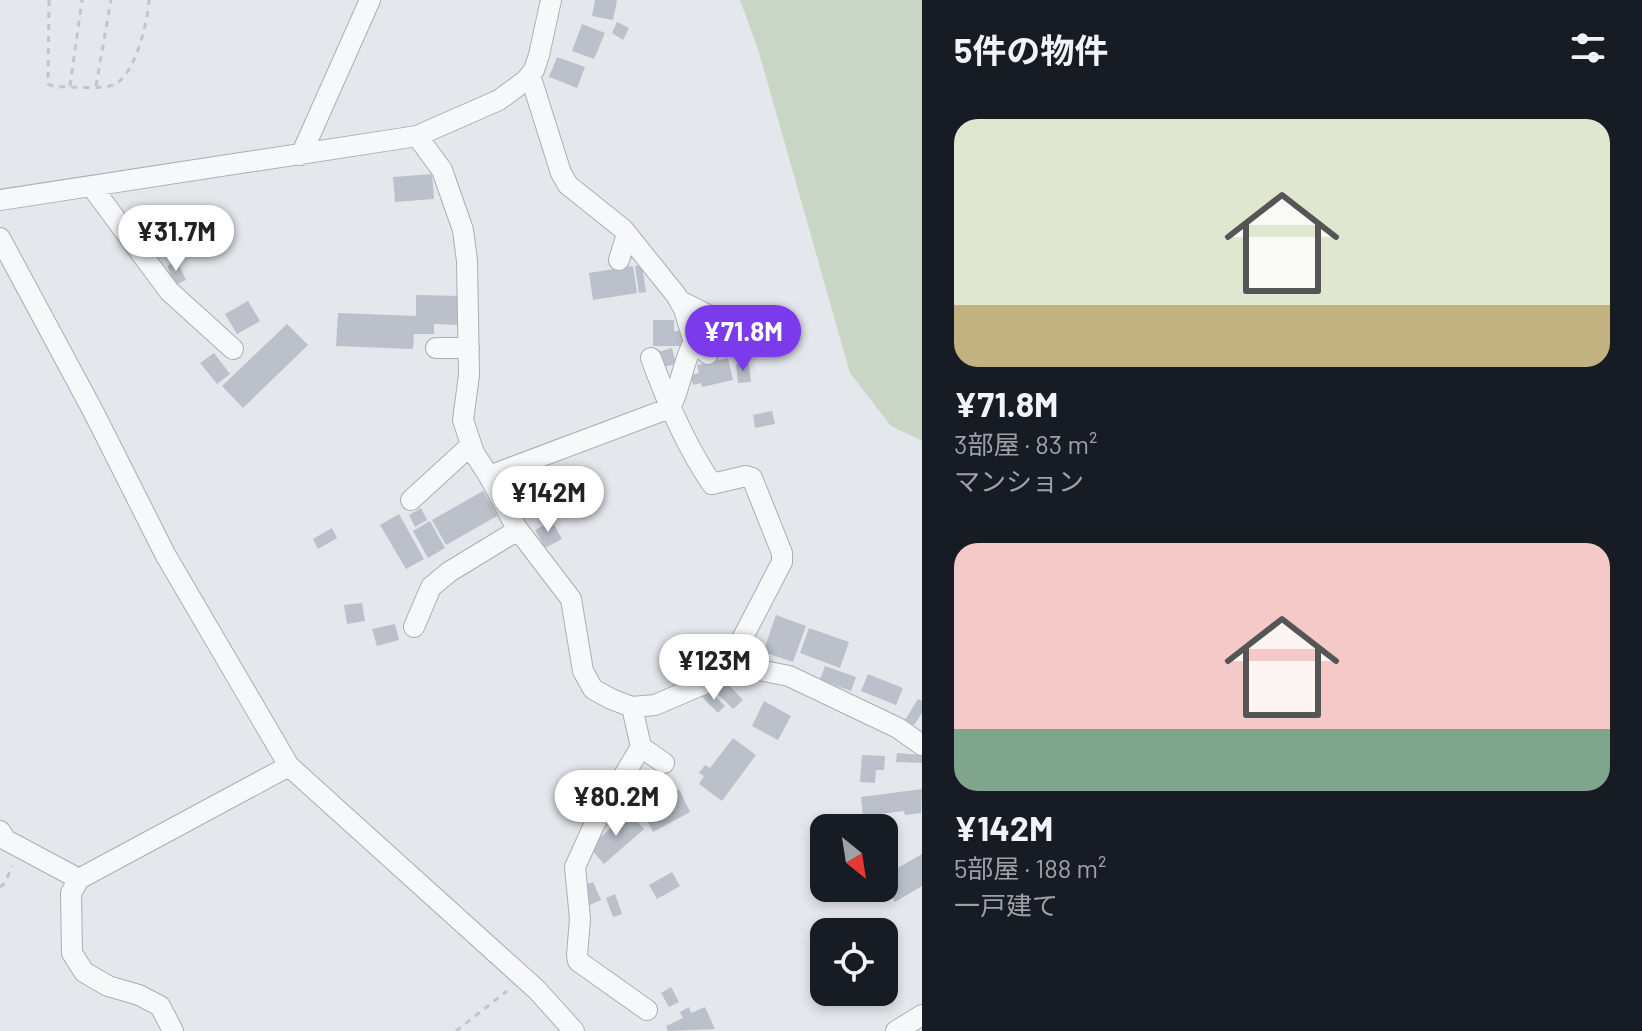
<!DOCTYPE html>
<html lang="ja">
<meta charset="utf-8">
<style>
:root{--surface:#171b24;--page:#242831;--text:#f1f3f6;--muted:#9ea1a6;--accent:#7c3aed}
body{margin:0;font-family:Barlow,"Noto Sans JP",sans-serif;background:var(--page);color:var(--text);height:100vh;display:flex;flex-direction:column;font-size:30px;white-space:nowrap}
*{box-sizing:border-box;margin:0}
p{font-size:26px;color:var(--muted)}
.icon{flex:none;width:44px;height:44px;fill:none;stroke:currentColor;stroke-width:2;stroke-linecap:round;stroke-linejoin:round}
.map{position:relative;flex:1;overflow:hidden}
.panel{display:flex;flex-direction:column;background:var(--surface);width:720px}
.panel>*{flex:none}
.needle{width:52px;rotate:150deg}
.fabs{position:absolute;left:810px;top:814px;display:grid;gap:16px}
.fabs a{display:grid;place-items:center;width:88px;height:88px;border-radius:16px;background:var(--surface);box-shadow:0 4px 12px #0003;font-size:40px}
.price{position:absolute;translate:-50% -68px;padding:0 18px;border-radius:28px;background:#fff;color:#222;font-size:26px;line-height:52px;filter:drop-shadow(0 2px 4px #0008)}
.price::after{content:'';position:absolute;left:50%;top:48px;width:24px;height:18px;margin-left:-12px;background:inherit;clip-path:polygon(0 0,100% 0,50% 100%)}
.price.current{background:var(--accent);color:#fff}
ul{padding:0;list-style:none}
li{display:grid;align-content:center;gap:16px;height:424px;padding:0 32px}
li span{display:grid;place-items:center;height:248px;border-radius:24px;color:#555}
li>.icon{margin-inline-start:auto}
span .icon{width:144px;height:144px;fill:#fffc;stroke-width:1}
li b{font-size:34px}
h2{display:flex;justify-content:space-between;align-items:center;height:96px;padding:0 32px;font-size:34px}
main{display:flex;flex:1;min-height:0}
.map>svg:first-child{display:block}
.green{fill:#c9d6c5}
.building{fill:#bbc0ca}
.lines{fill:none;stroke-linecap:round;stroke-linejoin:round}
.minor-casing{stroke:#a9aeb7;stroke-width:22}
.path{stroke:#c2c5cb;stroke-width:3;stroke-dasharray:6 6;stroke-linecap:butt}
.minor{stroke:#f7f8fa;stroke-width:20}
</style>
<main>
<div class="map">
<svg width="922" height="1031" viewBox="0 0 922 1031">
<rect width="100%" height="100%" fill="#e4e7ec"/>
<!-- green -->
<path class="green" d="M740 0H922V441L891 426 850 373 758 49Z"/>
<!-- building -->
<path class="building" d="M595 0H617L613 20 592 16Z
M617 22 629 28 623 40 612 33Z
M582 24 605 33 594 59 572 51Z
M557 57 585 67 577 88 549 77Z
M432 174 434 199 395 202 393 177Z
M177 261 186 280 175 285 167 266Z
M642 265 646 292 639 293 635 266Z
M633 266 637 293 593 300 589 273Z
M416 295 462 296 461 325 434 324V334H414L413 349 336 346 338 313 416 316Z
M248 301 260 321 237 334 225 314Z
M653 320H674V331H684V346H653Z
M287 324 308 345 243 408 222 386Z
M672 348 676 364 663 367 659 352Z
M214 353 230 374 217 384 200 363Z
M728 358 733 380 702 387 701 383 693 385 690 375 699 373 697 365Z
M736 364H749L751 382 738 383Z
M772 411 775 424 755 428 753 415Z
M483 491 497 516 446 545 432 520Z
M421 508 427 520 415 527 409 515Z
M399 514 424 559 406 569 380 525Z
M430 521 445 548 428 558 413 531Z
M552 521 562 539 545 548 535 530Z
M332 528 337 538 318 549 313 539Z
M362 603 365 621 347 624 344 605Z
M776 615 806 626 793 662 763 652Z
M395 624 399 640 377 646 372 629Z
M809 628 849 642 840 668 800 653Z
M749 639 762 644 759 661 740 657Z
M825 666 856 677 851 691 820 680Z
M868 674 903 688 896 705 861 691Z
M724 680 743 700 733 709 714 690Z
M709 690 725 706 718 713 702 697Z
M918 699 922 701V713L914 725 905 720Z
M764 701 791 716 778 740 752 726Z
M733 738 756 755 722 801 699 784 704 776 699 773 705 765 710 768Z
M897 753 922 755V763L896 762Z
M862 755 885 756 884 770H876L875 783 860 782Z
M679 789 690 812 653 832 641 810Z
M922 789 921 813 905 815 904 811 863 816 861 797Z
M629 812 644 829 604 864 589 847Z
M922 854V886L895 902 884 883V876Z
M672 872 680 886 657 899 649 885Z
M593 882 601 900 590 905 582 886Z
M615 894 622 914 613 917 606 898Z
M671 987 679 1002 669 1007 661 993Z
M689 1007 691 1013 705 1007 715 1029 668 1031 666 1026 683 1018 680 1012Z"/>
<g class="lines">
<defs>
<path id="minor" d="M530 75 561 173 568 185 623 229 676 295 684 309 694 342 708 354
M417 136 442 170 463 230 467 261 469 375 463 420 474 453 489 476 516 527 571 599 583 671 593 689 611 699 632 707 655 705 704 684 729 664 789 676 898 728 922 745
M301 155 370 0
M92 187 169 291 233 349
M0 200 417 136 499 100 526 80 534 70 539 55 551 0
M0 238 93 411 165 554 289 766
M619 260 627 234
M680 301 720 321 741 341
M436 348H469
M651 358C667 402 686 446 712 484L746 476 752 478 782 553V562L729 664
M489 476 670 408C681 387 682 363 694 342
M411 500 471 445
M414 627 431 587 449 572 518 530
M632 707 641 747 594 825 575 867 580 919 577 955 578 961 647 1010
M641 747 664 763
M0 831 6 840 79 879 289 766 537 990 574 1031
M79 879 71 893 72 953 84 972 108 986 139 995 160 1006 173 1031
M896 1031 922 1015"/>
</defs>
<!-- minor casing -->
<use href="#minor" class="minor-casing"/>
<!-- path -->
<path class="path" d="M49 0 48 84 55 87C71 86 99 90 113 85 135 77 148 21 149 0
M70 86 82 0
M96 86 111 0
M0 887 5 883 12 866
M456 1031 507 991"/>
<!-- minor -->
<use href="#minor" class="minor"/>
</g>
</svg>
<div class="fabs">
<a><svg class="needle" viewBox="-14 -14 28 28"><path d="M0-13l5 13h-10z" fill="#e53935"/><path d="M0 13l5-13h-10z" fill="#9ea1a6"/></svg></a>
<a><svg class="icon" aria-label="locate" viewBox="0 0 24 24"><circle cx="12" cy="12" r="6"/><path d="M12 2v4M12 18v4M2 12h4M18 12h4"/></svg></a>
</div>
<b class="price" style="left:176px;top:273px">¥31.7M</b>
<b class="price current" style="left:743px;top:373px">¥71.8M</b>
<b class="price" style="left:548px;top:534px">¥142M</b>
<b class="price" style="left:714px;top:702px">¥123M</b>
<b class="price" style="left:616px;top:838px">¥80.2M</b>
</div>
<section class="panel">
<h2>5件の物件<svg class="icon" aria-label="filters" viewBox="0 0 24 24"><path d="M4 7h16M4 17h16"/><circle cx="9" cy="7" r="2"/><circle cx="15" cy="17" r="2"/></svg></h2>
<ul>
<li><span style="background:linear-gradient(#dfe7d0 75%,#c2b280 0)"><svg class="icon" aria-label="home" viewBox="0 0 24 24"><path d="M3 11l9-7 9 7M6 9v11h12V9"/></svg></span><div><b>¥71.8M</b><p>3部屋 · 83 m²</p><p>マンション</p></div></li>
<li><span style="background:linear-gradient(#f6c9c9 75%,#7fa58c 0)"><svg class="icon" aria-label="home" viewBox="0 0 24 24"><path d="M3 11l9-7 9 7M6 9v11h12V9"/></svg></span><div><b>¥142M</b><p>5部屋 · 188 m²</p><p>一戸建て</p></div></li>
</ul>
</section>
</main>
